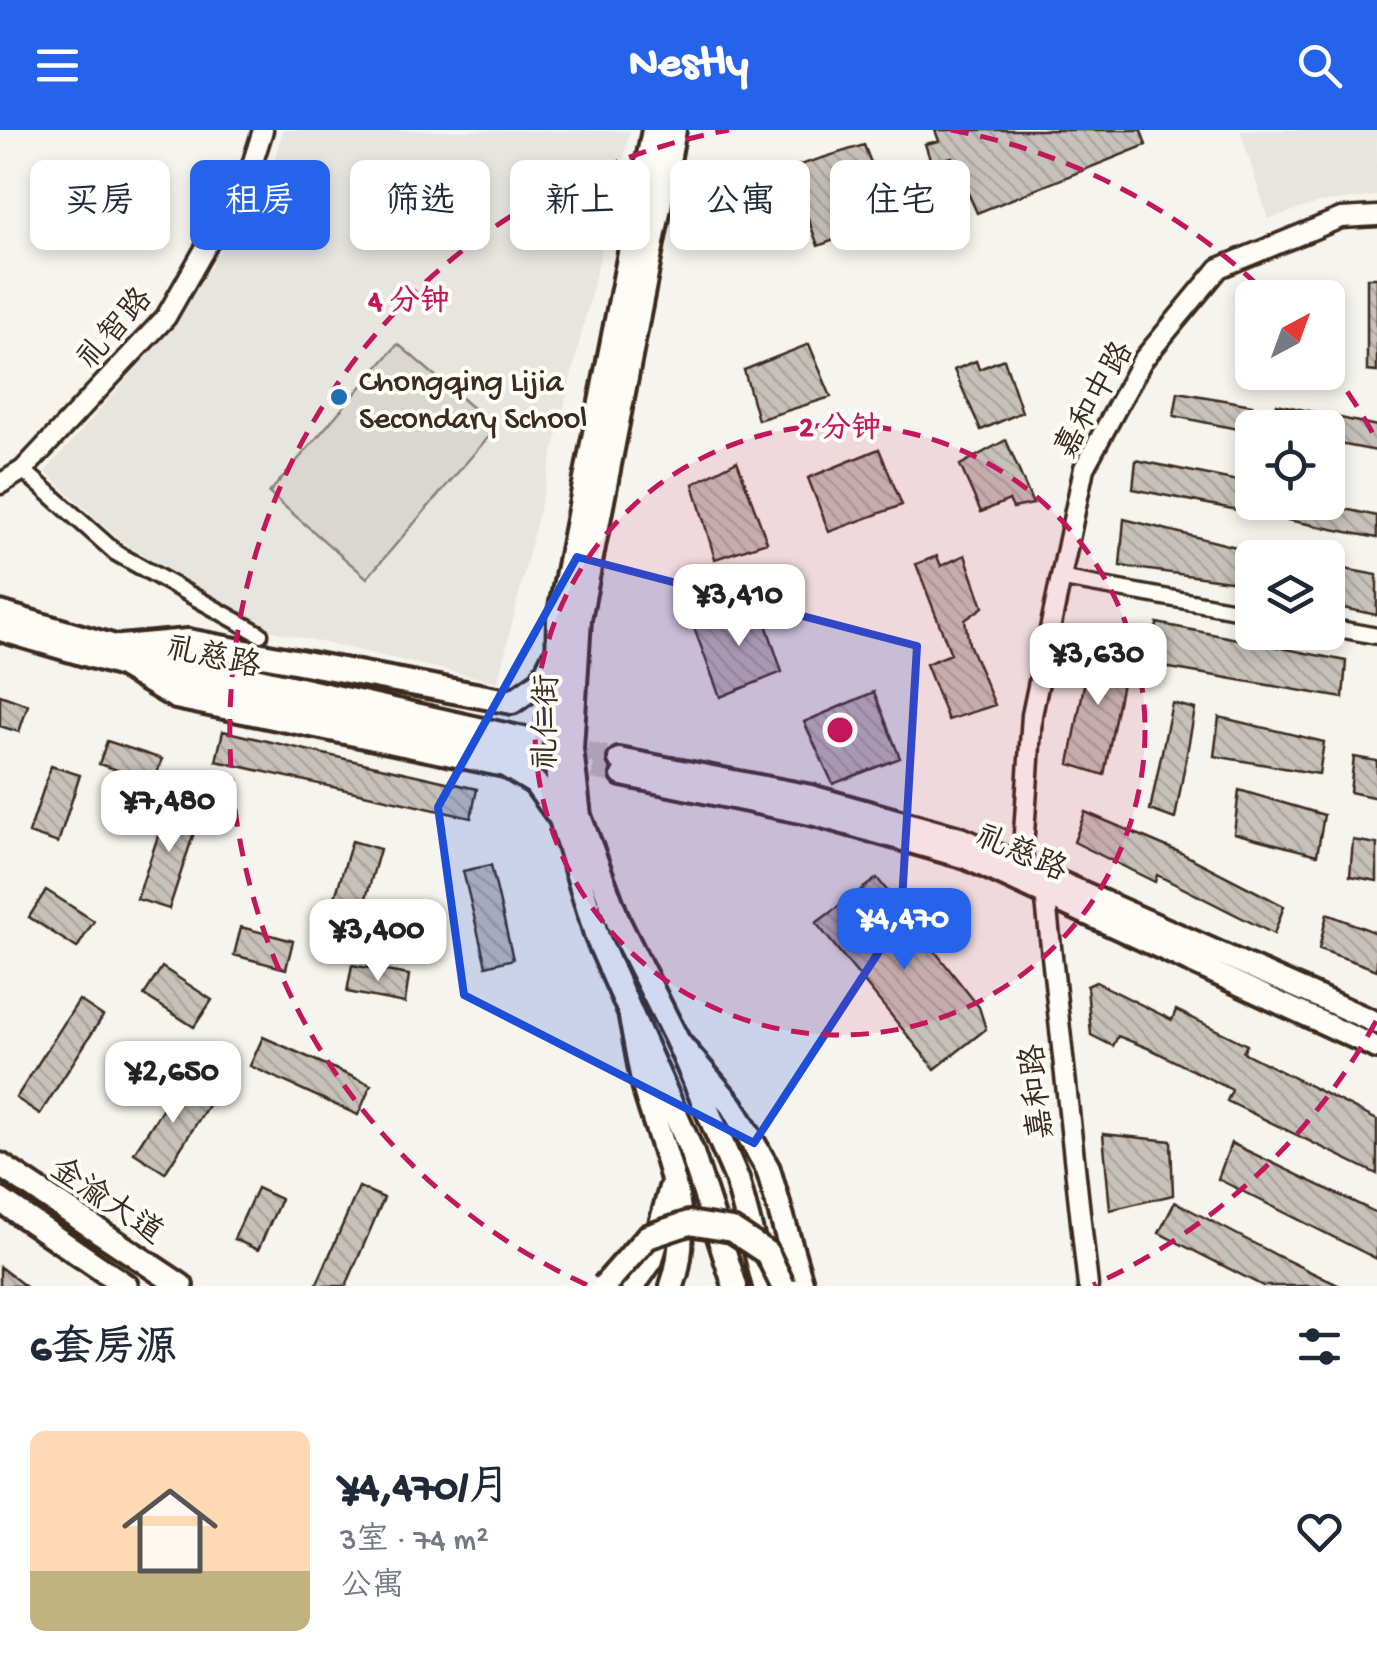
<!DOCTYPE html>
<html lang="zh">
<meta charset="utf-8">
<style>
:root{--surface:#fff;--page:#f2f2f3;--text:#1f2937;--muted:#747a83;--line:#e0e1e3;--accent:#2563eb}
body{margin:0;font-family:"Gochi Hand","LXGW WenKai TC",sans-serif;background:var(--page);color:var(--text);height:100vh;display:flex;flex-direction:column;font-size:38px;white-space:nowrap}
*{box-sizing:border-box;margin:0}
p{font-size:32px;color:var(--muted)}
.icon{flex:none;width:55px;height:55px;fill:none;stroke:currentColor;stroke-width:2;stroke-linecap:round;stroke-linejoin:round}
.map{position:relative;height:1156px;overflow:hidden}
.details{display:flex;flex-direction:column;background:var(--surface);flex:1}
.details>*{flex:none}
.banner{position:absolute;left:30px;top:30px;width:1318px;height:90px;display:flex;gap:20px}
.needle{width:65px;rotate:41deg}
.buttons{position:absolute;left:1235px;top:150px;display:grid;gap:20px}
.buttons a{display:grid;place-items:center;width:110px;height:110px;border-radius:15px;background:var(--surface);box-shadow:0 5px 15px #0003;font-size:50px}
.price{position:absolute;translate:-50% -85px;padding:0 22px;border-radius:20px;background:#fff;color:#222;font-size:32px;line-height:65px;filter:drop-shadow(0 2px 5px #0008)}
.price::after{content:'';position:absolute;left:50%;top:60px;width:30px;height:22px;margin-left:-15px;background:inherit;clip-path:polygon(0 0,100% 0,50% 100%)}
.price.current{background:var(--accent);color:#fff}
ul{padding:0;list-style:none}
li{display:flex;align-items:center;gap:30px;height:250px;padding:0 30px}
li+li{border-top:2px solid var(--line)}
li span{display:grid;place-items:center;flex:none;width:280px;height:200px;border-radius:15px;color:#555}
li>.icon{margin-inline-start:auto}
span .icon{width:120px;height:120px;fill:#fffc;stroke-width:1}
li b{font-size:42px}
h2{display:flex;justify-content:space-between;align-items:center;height:120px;padding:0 30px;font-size:42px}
.pill{padding:0 35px;border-radius:15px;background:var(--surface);box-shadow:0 5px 15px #0003;font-size:35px;line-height:90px}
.pill.current{background:var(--accent);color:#fff}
header{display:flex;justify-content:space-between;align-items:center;height:130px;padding:0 30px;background:var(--accent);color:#fff;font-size:45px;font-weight:800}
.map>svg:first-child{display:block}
.built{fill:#e7e5df}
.park{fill:#dad6d0;stroke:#8a8077;stroke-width:2.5}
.building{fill:url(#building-back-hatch);stroke:#3b2a1e;stroke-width:2.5}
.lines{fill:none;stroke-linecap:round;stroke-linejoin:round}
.secondary-tunnel{stroke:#d0ccc4;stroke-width:20;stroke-dasharray:20 10;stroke-linecap:butt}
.minor-casing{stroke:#3b2a1e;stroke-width:21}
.tertiary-casing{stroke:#3b2a1e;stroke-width:25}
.secondary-casing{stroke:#3b2a1e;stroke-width:28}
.primary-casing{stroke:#3b2a1e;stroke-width:30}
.trunk-casing{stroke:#3b2a1e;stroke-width:30}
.minor{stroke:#fdfcf7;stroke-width:14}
.tertiary{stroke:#fdfcf7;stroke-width:18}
.secondary{stroke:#fdfcf7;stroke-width:20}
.primary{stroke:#fdfcf7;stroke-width:22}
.trunk{stroke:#fdfcf7;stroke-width:22}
.trunk-bridge-casing{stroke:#3b2a1e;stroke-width:30;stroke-linecap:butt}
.trunk-bridge{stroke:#fdfcf7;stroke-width:22}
.marked{fill:#1d4ed8;fill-opacity:0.2;stroke:#1d4ed8;stroke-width:8;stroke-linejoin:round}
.ring{fill:none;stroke:#c2185b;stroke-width:5;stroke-dasharray:18 12}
.poi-dot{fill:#1f6fb2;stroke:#fdfcf7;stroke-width:4}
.labels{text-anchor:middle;stroke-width:8;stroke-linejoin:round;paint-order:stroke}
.street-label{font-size:32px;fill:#3b2a1e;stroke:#fdfcf7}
.poi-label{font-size:32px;fill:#3b2a1e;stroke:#fdfcf7;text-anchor:start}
.centre{fill:#c2185b;stroke:#fdfcf7;stroke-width:5}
.ring-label{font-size:30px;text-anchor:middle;font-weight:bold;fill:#c2185b;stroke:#fdfcf7;stroke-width:8;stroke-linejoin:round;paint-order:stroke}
</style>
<header><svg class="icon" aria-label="menu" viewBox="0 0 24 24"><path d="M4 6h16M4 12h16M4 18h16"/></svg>Nestly<svg class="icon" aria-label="search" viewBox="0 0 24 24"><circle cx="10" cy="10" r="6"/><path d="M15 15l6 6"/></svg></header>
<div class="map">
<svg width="1377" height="1156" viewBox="0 0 1377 1156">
<defs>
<pattern id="building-back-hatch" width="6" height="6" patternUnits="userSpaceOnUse" patternTransform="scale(2.5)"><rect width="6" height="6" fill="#c7c1bb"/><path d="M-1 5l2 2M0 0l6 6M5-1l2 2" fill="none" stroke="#aca6a0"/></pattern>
</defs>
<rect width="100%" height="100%" fill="#f5f4ee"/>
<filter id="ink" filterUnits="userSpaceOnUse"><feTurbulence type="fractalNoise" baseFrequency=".01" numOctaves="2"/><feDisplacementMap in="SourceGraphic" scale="20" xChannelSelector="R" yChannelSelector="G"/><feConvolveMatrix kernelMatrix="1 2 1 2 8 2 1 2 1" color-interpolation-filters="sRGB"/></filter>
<g filter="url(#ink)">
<!-- built -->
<path class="built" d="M283 0 630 1 498 552 268 500 122 412 45 342 177 192 273 35Z
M1240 0H1377V66L1318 73 1268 89Z"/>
<!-- park -->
<path class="park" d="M398 214 496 298 367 448 269 363Z"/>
<!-- building -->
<path class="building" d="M935 0H1141L1146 15 977 83 952 27 931 32 925 14 939 11Z
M864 15 893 89 818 116 790 38Z
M1367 148H1377V242L1367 241Z
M809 214 831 267 758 290 744 240Z
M1004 229 1022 282 981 300 954 240 976 231 979 239Z
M1178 262 1252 275 1247 301 1174 286Z
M1277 274 1377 296V321L1328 312V298H1271Z
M1006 310 1033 374 1013 378 1009 370 981 382 960 335Z
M879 319 902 375 829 402 808 348Z
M1136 330 1252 354V372H1313L1377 386V408L1133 359Z
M737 331 767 412 715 429 693 354Z
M1124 389 1252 421V454L1120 436Z
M965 425 983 477 965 490 969 514 995 575 948 590 926 534 951 524 916 434 937 426 941 436Z
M1328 436 1377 445V485L1328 475Z
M758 470 782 542 720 567 694 498Z
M1157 493 1346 531 1343 568 1152 535Z
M1092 513 1128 522 1104 645 1069 634Z
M874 562 900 628 833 654 804 592Z
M0 565 28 575 19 602 0 596Z
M1172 573 1195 579 1175 689 1150 680Z
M1219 587 1324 612 1319 644 1214 626Z
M223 601 477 659 471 688 216 631Z
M107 611 162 629 154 652 99 634Z
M1354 627 1377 631V668L1350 662Z
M51 636 80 645 58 713 29 703Z
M1239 660 1324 685 1317 725 1234 703Z
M170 670 201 681 169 779 137 769Z
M1085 682 1179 722 1284 776 1274 804 1157 745 1155 752 1074 712Z
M1353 710 1377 714V751L1350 746Z
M352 711 380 719 362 782 333 774Z
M491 735 513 829 486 836 463 741Z
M877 748 979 877 986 899 935 939 816 793Z
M46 760 94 791 77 818 29 787Z
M1327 784 1377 803V840L1319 819Z
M241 797 293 811 286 839 234 825Z
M352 835 409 845 405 873 347 862Z
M162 837 212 870 194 897 144 865Z
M1096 852 1172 890 1176 880 1247 915 1243 922 1377 990V1044L1227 971 1232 960 1150 919 1118 906 1113 916 1091 905 1087 856Z
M79 870 103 886 40 984 16 968Z
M263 907 371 955 358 985 250 936Z
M181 950 212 969 165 1043 134 1023Z
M1103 1004 1171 1011 1173 1065 1110 1080Z
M1231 1013 1377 1083V1129L1218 1049Z
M359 1057 384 1068 346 1156H316Z
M257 1058 281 1069 258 1120 234 1109Z
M1175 1072 1280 1127 1340 1156H1263L1159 1103Z
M0 1137 25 1156H0Z"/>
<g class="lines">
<!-- secondary-tunnel -->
<path class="secondary-tunnel" d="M557 615 619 629
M534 627 622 645"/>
<defs>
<path id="minor" d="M23 340 116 423 260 504
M1059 448 1252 483
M1328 497 1377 506"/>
<path id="tertiary" d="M0 354 23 340 166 187 251 38 263 0
M1022 733 1032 585 1084 338 1142 231 1219 138 1341 88 1377 86
M1045 762 1088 1156"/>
<path id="secondary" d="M0 482 129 520 532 610
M0 500 125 537 534 627
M619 629 811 666 960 708 1377 893
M622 645 815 685 966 728 1377 918"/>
<path id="primary" d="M654 0 559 488 556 618 561 689 597 807 691 1020 735 1156
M674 0 579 489 571 619 579 686 619 794 678 912 737 1049 765 1156
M121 517 188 511 512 572 542 551 554 527
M125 537 176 567 505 635 535 653 559 686"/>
<path id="trunk" d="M631 887C636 912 640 938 646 963 665 1028 696 1089 672 1156
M678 912 732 976 768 1039 802 1156
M0 1035 181 1156
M0 1070 126 1156
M633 1156 651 1130 671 1058"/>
</defs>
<!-- minor casing -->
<use href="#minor" class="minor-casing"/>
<!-- tertiary casing -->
<use href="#tertiary" class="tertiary-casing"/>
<!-- secondary casing -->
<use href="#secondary" class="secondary-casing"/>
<!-- primary casing -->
<use href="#primary" class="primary-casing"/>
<!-- trunk casing -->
<use href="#trunk" class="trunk-casing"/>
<!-- minor -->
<use href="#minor" class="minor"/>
<!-- tertiary -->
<use href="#tertiary" class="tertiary"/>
<!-- secondary -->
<use href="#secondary" class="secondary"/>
<!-- primary -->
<use href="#primary" class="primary"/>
<!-- trunk -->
<use href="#trunk" class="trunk"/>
<defs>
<path id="trunk-bridge" d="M604 1156 647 1107 689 1093 732 1100 767 1123 783 1156"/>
</defs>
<!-- trunk-bridge casing -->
<use href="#trunk-bridge" class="trunk-bridge-casing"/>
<!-- trunk-bridge -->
<use href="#trunk-bridge" class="trunk-bridge"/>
</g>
</g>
<!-- marked area -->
<path class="marked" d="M577 427 917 516 901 788 754 1013 464 865 438 677Z"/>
<!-- distance rings -->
<circle cx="840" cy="600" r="305" fill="#c2185b" fill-opacity=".12"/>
<g class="ring">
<circle cx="840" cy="600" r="305"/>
<path d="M1376 891A610 610 0 0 1 1093 1155M587 1155A610 610 0 0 1 729 0M951 0A610 610 0 0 1 1268 165M1330 237A610 610 0 0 1 1376 309"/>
</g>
<!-- markers -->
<circle class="poi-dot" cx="339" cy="267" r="10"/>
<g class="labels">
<!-- street labels -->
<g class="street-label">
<text transform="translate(113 197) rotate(-49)" y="11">礼智路</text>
<text transform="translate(1092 269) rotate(-61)" y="11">嘉和中路</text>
<text transform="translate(214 525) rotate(12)" y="11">礼慈路</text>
<text transform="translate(544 592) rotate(-89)" y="11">礼仁街</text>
<text transform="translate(1022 721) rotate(23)" y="11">礼慈路</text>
<text transform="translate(1035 962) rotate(-96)" y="11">嘉和路</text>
<text transform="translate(108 1069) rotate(34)" y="11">金渝大道</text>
</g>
<!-- poi labels -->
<g class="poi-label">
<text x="359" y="260">Chongqing Lijia<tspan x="359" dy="37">Secondary School</tspan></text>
</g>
</g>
<circle cx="840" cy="600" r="15" class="centre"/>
<g class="ring-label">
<text x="409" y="179">4 分钟</text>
<text x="840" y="306">2 分钟</text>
</g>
</svg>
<div class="buttons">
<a><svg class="needle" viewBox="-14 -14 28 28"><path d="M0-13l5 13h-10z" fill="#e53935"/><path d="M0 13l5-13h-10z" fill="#747a83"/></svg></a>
<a><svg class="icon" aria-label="locate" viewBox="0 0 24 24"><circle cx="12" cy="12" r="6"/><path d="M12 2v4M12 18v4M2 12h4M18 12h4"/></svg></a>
<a><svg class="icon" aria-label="layers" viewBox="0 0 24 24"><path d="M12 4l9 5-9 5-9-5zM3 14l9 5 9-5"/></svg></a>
</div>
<b class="price" style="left:739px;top:519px">¥3,410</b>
<b class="price" style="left:1098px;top:578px">¥3,630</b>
<b class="price" style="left:169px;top:725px">¥7,480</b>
<b class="price current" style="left:904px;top:843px">¥4,470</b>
<b class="price" style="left:378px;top:854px">¥3,400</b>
<b class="price" style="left:173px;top:996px">¥2,650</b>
<div class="banner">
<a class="pill">买房</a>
<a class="pill current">租房</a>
<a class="pill">筛选</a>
<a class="pill">新上</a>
<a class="pill">公寓</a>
<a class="pill">住宅</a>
</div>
</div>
<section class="details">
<h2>6套房源<svg class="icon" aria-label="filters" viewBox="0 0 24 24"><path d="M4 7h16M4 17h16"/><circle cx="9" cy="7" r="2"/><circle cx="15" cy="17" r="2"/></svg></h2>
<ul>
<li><span style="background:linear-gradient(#ffd9b3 70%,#c2b280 0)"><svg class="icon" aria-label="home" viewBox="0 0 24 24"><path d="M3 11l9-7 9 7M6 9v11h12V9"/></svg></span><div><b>¥4,470/月</b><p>3室 · 74 m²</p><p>公寓</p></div><svg class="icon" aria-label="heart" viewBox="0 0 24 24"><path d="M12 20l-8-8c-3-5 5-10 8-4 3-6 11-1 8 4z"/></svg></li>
</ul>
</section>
